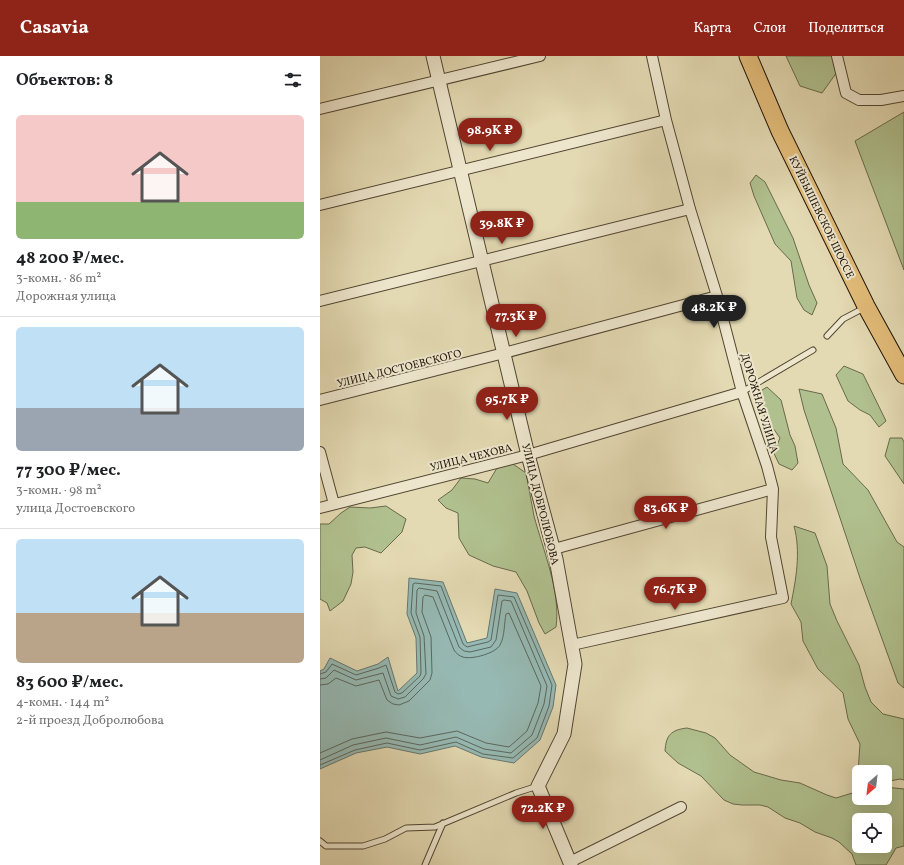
<!DOCTYPE html>
<html lang="ru">
<meta charset="utf-8">
<style>
:root{--surface:#fff;--page:#f6f6f6;--text:#202124;--muted:#757577;--line:#e0e0e0;--accent:#8f2418}
body{margin:0;font-family:Vollkorn,serif;background:var(--page);color:var(--text);height:100vh;display:flex;flex-direction:column;font-size:15px;white-space:nowrap}
*{box-sizing:border-box;margin:0}
p{font-size:13px;color:var(--muted)}
.icon{flex:none;width:22px;height:22px;fill:none;stroke:currentColor;stroke-width:2;stroke-linecap:round;stroke-linejoin:round}
.map{position:relative;flex:1;overflow:hidden}
.details{display:flex;flex-direction:column;background:var(--surface);width:320px}
.details>*{flex:none}
.needle{width:26px;rotate:208deg}
.buttons{position:absolute;left:532px;top:709px;display:grid;gap:8px}
.buttons a{display:grid;place-items:center;width:40px;height:40px;border-radius:6px;background:var(--surface);box-shadow:0 4px 16px #0002;font-size:20px}
.price{position:absolute;translate:-50% -34px;padding:0 9px;border-radius:14px;background:var(--accent);color:#fff;font-size:13px;line-height:26px;filter:drop-shadow(0 1px 2px #0008)}
.price::after{content:'';position:absolute;left:50%;top:24px;width:12px;height:9px;margin-left:-6px;background:inherit;clip-path:polygon(0 0,100% 0,50% 100%)}
.price.current{background:#222;color:#fff}
ul{padding:0;list-style:none}
li{display:grid;align-content:center;gap:8px;height:212px;padding:0 16px}
li+li{border-top:1px solid var(--line)}
li span{display:grid;place-items:center;height:124px;border-radius:6px;color:#555}
li>.icon{margin-inline-start:auto}
span .icon{width:72px;height:72px;fill:#fffc;stroke-width:1}
li b{font-size:17px}
h2{display:flex;justify-content:space-between;align-items:center;height:48px;padding:0 16px;font-size:17px}
header{display:flex;align-items:center;gap:24px;box-sizing:border-box;height:56px;padding:0 20px;background:var(--accent);color:#fff}
header strong{font-size:19px}
nav{display:flex;gap:22px;margin-inline-start:auto;font-size:14px}
main{display:flex;flex:1;min-height:0}
.map>svg:first-child{display:block}
.green{fill:#b0c08e;stroke:#686a4b;fill-rule:evenodd}
.water{fill:#96b9b3;stroke:#67776f}
.lines{fill:none;stroke-linecap:round;stroke-linejoin:round}
.shore{stroke:#5b675e;stroke-width:1}
.service-casing{stroke:#514632;stroke-width:7}
.minor-casing{stroke:#514632;stroke-width:12}
.tertiary-casing{stroke:#514632;stroke-width:15}
.trunk-casing{stroke:#201508;stroke-width:19}
.service{stroke:#ede6cd;stroke-width:5}
.minor{stroke:#ede6cd;stroke-width:10}
.tertiary{stroke:#ede6cd;stroke-width:13}
.trunk{stroke:#e2bc79;stroke-width:17}
.labels{text-anchor:middle;stroke-width:4;stroke-linejoin:round;paint-order:stroke}
.street-label{font-size:11px;fill:#201508;stroke:#ede6cd}
</style>
<header>
<strong>Casavia</strong>
<nav><a>Карта</a><a>Слои</a><a>Поделиться</a></nav>
</header>
<main>
<section class="details">
<h2>Объектов: 8<svg class="icon" aria-label="filters" viewBox="0 0 24 24"><path d="M4 7h16M4 17h16"/><circle cx="9" cy="7" r="2"/><circle cx="15" cy="17" r="2"/></svg></h2>
<ul>
<li><span style="background:linear-gradient(#f6c9c9 70%,#8fb573 0)"><svg class="icon" aria-label="home" viewBox="0 0 24 24"><path d="M3 11l9-7 9 7M6 9v11h12V9"/></svg></span><div><b>48 200 ₽/мес.</b><p>3-комн. · 86 m²</p><p>Дорожная улица</p></div></li>
<li><span style="background:linear-gradient(#bfe0f5 65%,#9aa5b1 0)"><svg class="icon" aria-label="home" viewBox="0 0 24 24"><path d="M3 11l9-7 9 7M6 9v11h12V9"/></svg></span><div><b>77 300 ₽/мес.</b><p>3-комн. · 98 m²</p><p>улица Достоевского</p></div></li>
<li><span style="background:linear-gradient(#bfe0f5 60%,#b9a48a 0)"><svg class="icon" aria-label="home" viewBox="0 0 24 24"><path d="M3 11l9-7 9 7M6 9v11h12V9"/></svg></span><div><b>83 600 ₽/мес.</b><p>4-комн. · 144 m²</p><p>2-й проезд Добролюбова</p></div></li>
</ul>
</section>
<div class="map">
<svg width="584" height="809" viewBox="0 0 584 809">
<rect width="100%" height="100%" fill="#e3d9b2"/>
<filter id="stains"><feTurbulence type="fractalNoise" baseFrequency=".005" numOctaves="4"/><feColorMatrix values="0 0 0 0 .2 0 0 0 0 .09 0 0 0 0 .02 0 0 0 .5 -.17"/></filter>
<radialGradient id="worn" r=".72"><stop offset=".6" stop-color="#630" stop-opacity="0"/><stop offset="1" stop-color="#630" stop-opacity=".3"/></radialGradient>
<!-- green -->
<path class="green" d="M466 0H512L517 16 502 37 480 30Z
M584 56V214L535 85Z
M436 119 445 126 473 182 489 229 497 247 492 259 484 254 477 242 471 205 455 188 434 140 430 127Z
M524 310 543 318 566 365 559 371 550 359 540 354 528 345 516 319Z
M447 331 461 344 470 379 475 390 478 407 472 414 459 408 451 391 457 389 460 382 441 355 434 339Z
M479 333 502 338 516 372 523 408 548 434 577 486 584 491V632L578 627 540 522 484 354Z
M570 382H582L584 386V428L565 400Z
M193 408 206 417C209 431 211 446 214 460 223 494 241 536 236 571L225 578 219 567 207 535 196 516 173 510 149 499 139 482 138 457 126 452 118 444 132 434 141 422 155 423 168 427 177 412Z
M66 450 86 463 82 476 61 497 45 491 36 492 32 499 33 516 31 528 23 545 10 555 7 547 0 543V468H9L21 457 30 451 50 452Z
M474 470 495 477 507 510 510 548 517 565 539 609 545 631 551 646 563 658 584 663V724L580 723 565 726V716L538 717 540 688 528 663 523 637 498 613 483 585 481 566 471 548C476 523 481 496 474 470Z
M367 672 386 677 395 682 410 699 434 716 461 724 480 727 507 739 516 742 539 735V742H565V731L584 733V790L576 792 566 809H536L532 798 519 786 512 782 495 776 480 767 465 762 448 751 440 749H422L413 748 404 744 381 720 358 707 345 695C346 679 351 674 367 672ZM539 764H565V790H539Z"/>
<!-- water -->
<path class="water" d="M89 522 123 526 147 587 167 582 175 533 197 537 236 629 233 651 220 684 194 707 161 701 135 690 100 698 67 691 36 697 0 713V615L4 613 10 602 37 615 58 608 68 601 78 635 97 617 96 582 87 558Z"/>
<g class="lines">
<!-- shore -->
<path class="shore" d="M0 618 6 616 12 608 36 619 59 612 66 609 75 636 78 638 82 637 100 620 101 617 100 581 91 557 93 528 95 527 121 530 143 588 147 591 168 586 171 584 178 539 194 541 232 629 229 650 217 682 193 702 163 698 136 686 100 694 67 687 35 694 0 709
M0 623 6 622 14 614 36 624 63 617 71 640 78 643 85 641 103 623 106 618 104 580 96 557 97 534 99 532 117 535 139 591 144 595 150 596 171 591 176 584 182 545 184 544 191 545 227 630 224 648 212 679 191 697 164 693 136 681 100 689 66 682 33 689 0 704
M0 629 8 628 16 622 36 630 59 624 67 644 73 648 79 649 89 645 110 624 112 617 111 581 102 556 103 541 105 539 113 541 134 594C136 597 139 600 143 601 152 604 176 597 180 589 185 580 184 567 186 558L189 557 221 630 218 647 207 675 189 691 166 687 137 675 100 682 66 676 32 683 0 697"/>
<defs>
<path id="service" d="M507 280 523 263 544 252
M422 336 493 294
M0 785 6 790H43L65 783 86 772 115 771 196 737 218 730
M105 809 123 767"/>
<path id="minor" d="M517 0 526 37 539 44H561L584 40
M0 53 220 0
M0 149 346 64
M0 245 370 153
M0 344 184 297 397 240
M0 396 14 448
M0 452 208 399 422 336
M234 493 453 433
M252 589 463 542 451 481 453 433 447 410 422 336 397 240 370 153 346 64 332 0
M250 806 361 751"/>
<path id="tertiary" d="M113 0 208 399 236 503 255 608 244 678 218 730 251 809"/>
<path id="trunk" d="M428 0 460 75 546 250 584 319"/>
</defs>
<!-- service casing -->
<use href="#service" class="service-casing"/>
<!-- minor casing -->
<use href="#minor" class="minor-casing"/>
<!-- tertiary casing -->
<use href="#tertiary" class="tertiary-casing"/>
<!-- trunk casing -->
<use href="#trunk" class="trunk-casing"/>
<!-- service -->
<use href="#service" class="service"/>
<!-- minor -->
<use href="#minor" class="minor"/>
<!-- tertiary -->
<use href="#tertiary" class="tertiary"/>
<!-- trunk -->
<use href="#trunk" class="trunk"/>
</g>
<g class="labels">
<!-- street labels -->
<g class="street-label">
<text transform="translate(502 161) rotate(64)" y="4">КУЙБЫШЕВСКОЕ ШОССЕ</text>
<text transform="translate(79 312) rotate(-14)" y="4">УЛИЦА ДОСТОЕВСКОГО</text>
<text transform="translate(440 347) rotate(73)" y="4">ДОРОЖНАЯ УЛИЦА</text>
<text transform="translate(151 401) rotate(-14)" y="4">УЛИЦА ЧЕХОВА</text>
<text transform="translate(221 448) rotate(76)" y="4">УЛИЦА ДОБРОЛЮБОВА</text>
</g>
</g>
<rect width="100%" height="100%" filter="url(#stains)"/>
<rect width="100%" height="100%" fill="url(#worn)"/>
</svg>
<div class="buttons">
<a><svg class="needle" viewBox="-14 -14 28 28"><path d="M0-13l5 13h-10z" fill="#e53935"/><path d="M0 13l5-13h-10z" fill="#757577"/></svg></a>
<a><svg class="icon" aria-label="locate" viewBox="0 0 24 24"><circle cx="12" cy="12" r="6"/><path d="M12 2v4M12 18v4M2 12h4M18 12h4"/></svg></a>
</div>
<b class="price" style="left:170px;top:96px">98.9K ₽</b>
<b class="price" style="left:182px;top:189px">39.8K ₽</b>
<b class="price current" style="left:394px;top:273px">48.2K ₽</b>
<b class="price" style="left:196px;top:282px">77.3K ₽</b>
<b class="price" style="left:187px;top:365px">95.7K ₽</b>
<b class="price" style="left:346px;top:474px">83.6K ₽</b>
<b class="price" style="left:355px;top:555px">76.7K ₽</b>
<b class="price" style="left:223px;top:774px">72.2K ₽</b>
</div>
</main>
